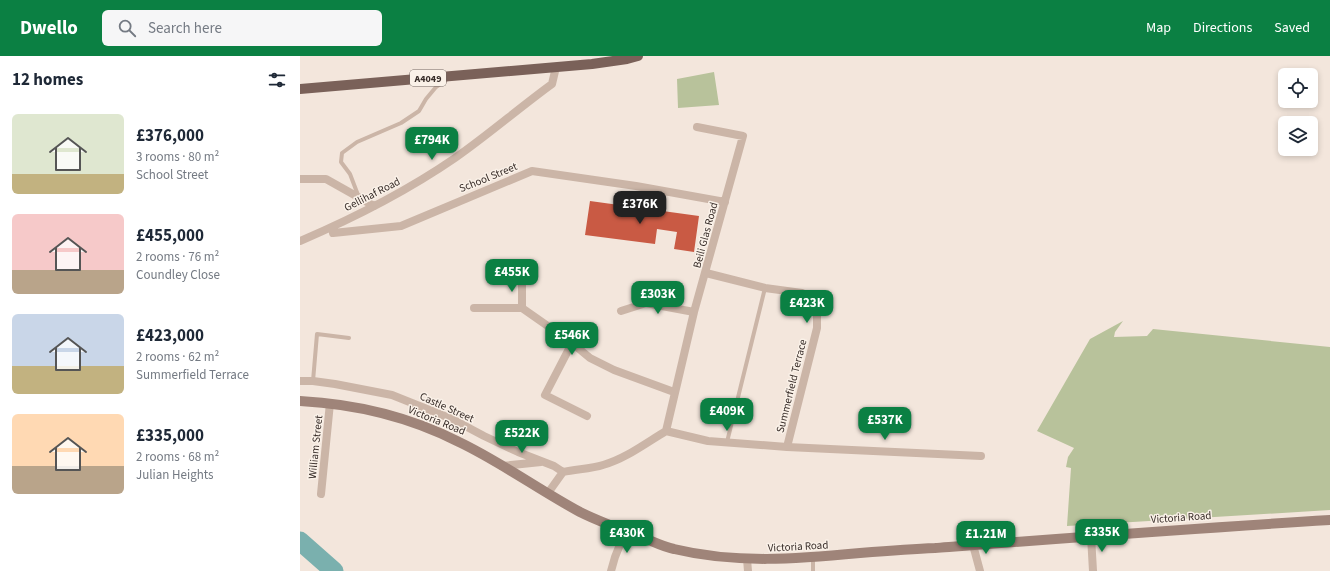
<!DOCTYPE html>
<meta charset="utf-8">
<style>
:root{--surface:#fff;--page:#f6f6f7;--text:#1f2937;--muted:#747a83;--accent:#0b8043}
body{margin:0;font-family:"Source Sans 3",sans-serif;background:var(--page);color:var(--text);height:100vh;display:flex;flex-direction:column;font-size:15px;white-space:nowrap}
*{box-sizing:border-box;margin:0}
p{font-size:13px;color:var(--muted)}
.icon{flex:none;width:22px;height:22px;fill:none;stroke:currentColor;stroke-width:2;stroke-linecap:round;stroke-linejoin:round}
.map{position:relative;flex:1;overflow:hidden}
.sheet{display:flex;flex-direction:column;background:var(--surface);width:300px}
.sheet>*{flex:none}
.controls{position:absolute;left:978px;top:12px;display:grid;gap:8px}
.controls a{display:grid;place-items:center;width:40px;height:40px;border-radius:6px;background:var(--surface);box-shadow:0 2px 6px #0003;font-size:20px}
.price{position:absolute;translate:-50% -34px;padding:0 9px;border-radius:8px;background:var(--accent);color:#fff;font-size:13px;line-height:26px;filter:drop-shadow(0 1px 2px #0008)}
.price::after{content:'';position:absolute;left:50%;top:24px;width:12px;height:9px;margin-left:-6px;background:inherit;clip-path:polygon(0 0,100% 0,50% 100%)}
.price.current{background:#222;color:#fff}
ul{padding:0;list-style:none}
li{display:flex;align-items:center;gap:12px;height:100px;padding:0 12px}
li span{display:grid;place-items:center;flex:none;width:112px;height:80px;border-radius:6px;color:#555}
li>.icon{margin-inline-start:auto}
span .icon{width:48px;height:48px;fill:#fffc;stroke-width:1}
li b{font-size:17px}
h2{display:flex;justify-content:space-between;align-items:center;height:48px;padding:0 12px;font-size:17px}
header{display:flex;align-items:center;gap:24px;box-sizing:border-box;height:56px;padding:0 20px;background:var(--accent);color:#fff}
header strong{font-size:19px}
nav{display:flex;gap:22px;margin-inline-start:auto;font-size:14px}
.search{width:280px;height:36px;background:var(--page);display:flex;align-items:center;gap:10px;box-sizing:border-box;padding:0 14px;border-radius:6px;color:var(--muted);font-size:15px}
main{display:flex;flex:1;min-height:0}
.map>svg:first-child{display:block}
.green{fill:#b8c29b}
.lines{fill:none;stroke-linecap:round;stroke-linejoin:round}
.river{stroke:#7ab0ae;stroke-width:19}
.building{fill:#c95a44}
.lane{stroke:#cbb5a7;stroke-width:4}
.street{stroke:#cbb5a7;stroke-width:8}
.secondary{stroke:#9f8479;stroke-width:10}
.primary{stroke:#7a6159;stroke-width:10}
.labels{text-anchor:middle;stroke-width:3;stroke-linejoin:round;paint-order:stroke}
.shield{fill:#faf1e8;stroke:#726762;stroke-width:1}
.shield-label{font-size:10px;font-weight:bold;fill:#372c28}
.street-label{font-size:11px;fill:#372c28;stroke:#faf1e8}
</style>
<header>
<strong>Dwello</strong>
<div class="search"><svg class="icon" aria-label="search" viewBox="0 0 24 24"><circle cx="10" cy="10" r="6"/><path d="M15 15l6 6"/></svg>Search here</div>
<nav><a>Map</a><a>Directions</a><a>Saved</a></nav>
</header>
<main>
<section class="sheet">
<h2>12 homes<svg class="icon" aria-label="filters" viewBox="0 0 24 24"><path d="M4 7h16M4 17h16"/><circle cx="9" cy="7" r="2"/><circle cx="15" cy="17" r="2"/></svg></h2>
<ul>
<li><span style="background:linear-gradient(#dfe7d0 75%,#c2b280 0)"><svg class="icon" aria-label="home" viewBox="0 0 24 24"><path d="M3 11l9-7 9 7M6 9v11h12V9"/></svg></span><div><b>£376,000</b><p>3 rooms · 80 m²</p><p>School Street</p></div></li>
<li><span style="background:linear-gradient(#f6c9c9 70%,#b9a48a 0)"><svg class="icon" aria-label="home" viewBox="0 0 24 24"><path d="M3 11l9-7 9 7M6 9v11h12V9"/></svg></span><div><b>£455,000</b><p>2 rooms · 76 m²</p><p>Coundley Close</p></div></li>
<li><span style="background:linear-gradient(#c9d6e8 65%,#c2b280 0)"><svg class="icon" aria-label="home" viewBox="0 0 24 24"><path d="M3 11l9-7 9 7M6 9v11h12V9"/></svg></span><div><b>£423,000</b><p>2 rooms · 62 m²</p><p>Summerfield Terrace</p></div></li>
<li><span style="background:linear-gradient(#ffd9b3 65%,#b9a48a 0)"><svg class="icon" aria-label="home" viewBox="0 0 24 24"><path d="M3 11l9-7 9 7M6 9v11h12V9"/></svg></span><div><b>£335,000</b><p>2 rooms · 68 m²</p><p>Julian Heights</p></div></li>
</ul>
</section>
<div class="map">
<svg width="1030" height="515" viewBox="0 0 1030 515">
<rect width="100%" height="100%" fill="#f3e6dc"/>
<!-- green -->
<path class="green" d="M414 16 419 49 378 52 377 23Z
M823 265 815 276 814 281 847 280 853 273 1030 291V454L767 470 771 412 766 411 768 401 774 392 737 375 790 283Z"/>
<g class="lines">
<!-- river -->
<path class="river" d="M0 485 34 515"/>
</g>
<!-- building -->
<path class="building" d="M290 145 399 160 394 196 374 193 377 176 357 173 355 188 285 179Z"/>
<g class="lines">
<!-- lane -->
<path class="lane" d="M58 139 50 118 41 106 42 97 57 86 101 67 119 55 126 43 136 31 146 24
M13 325 17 278 49 282
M427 386 465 232
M513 515V502"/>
<!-- street -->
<path class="street" d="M0 123H26L74 150
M33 177 101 170 232 115 336 130 425 146
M0 185C54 162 107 135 155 102 188 79 219 52 252 28L256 11
M406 217 465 232 502 237 517 246V272L487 391
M174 252H222L272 287 290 302 314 314 374 336
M222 252V222
M321 255 346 247 394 256
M272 287 245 339 287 360
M0 325H13L35 328 92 339 152 363 184 380 218 396 254 410 263 416C276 413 291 413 303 409 325 403 346 387 366 375
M366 375 394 256 443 80 397 71
M366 375 408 385 487 391 681 400
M202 410 241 406
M248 437 263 416
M21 438 30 347
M791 480 793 515
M673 489 680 515
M447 503 448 515
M311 515 315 501 325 476"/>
<!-- secondary -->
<path class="secondary" d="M0 345C57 348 108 360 159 386 201 406 239 434 280 456 300 466 322 474 344 482 354 486 364 491 374 493 436 508 498 503 560 497 585 495 610 493 635 492 767 482 898 472 1030 464"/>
<!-- primary -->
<path class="primary" d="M0 33 292 8 327 3 338 0"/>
</g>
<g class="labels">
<!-- shield labels -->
<rect class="shield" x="110" y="14" width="36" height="16" rx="3"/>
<g class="shield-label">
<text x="128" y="26">A4049</text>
</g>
<!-- street labels -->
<g class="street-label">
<text transform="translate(188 121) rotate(-22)" y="4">School Street</text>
<text transform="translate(72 138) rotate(-27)" y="4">Gellihaf Road</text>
<text transform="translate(405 179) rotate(-75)" y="4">Beili Glas Road</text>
<text transform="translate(491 330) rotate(-76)" y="4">Summerfield Terrace</text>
<text transform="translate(147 351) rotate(24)" y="4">Castle Street</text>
<text transform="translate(137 364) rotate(22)" y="4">Victoria Road</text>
<text transform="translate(15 391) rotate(-84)" y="4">William Street</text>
<text transform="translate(881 461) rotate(-4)" y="4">Victoria Road</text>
<text transform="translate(498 490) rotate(-3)" y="4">Victoria Road</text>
</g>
</g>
</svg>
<div class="controls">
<a><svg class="icon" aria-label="locate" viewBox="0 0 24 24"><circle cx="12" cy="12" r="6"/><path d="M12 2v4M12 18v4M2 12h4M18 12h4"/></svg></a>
<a><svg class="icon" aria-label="layers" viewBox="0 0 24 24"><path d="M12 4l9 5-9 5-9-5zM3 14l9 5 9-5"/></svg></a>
</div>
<b class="price" style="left:132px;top:105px">£794K</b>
<b class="price current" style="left:340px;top:169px">£376K</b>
<b class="price" style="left:212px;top:237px">£455K</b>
<b class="price" style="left:358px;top:259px">£303K</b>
<b class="price" style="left:507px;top:268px">£423K</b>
<b class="price" style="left:272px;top:300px">£546K</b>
<b class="price" style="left:427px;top:376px">£409K</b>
<b class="price" style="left:585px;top:385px">£537K</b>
<b class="price" style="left:222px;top:398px">£522K</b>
<b class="price" style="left:802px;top:497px">£335K</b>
<b class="price" style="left:327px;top:498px">£430K</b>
<b class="price" style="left:686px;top:499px">£1.21M</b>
</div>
</main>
